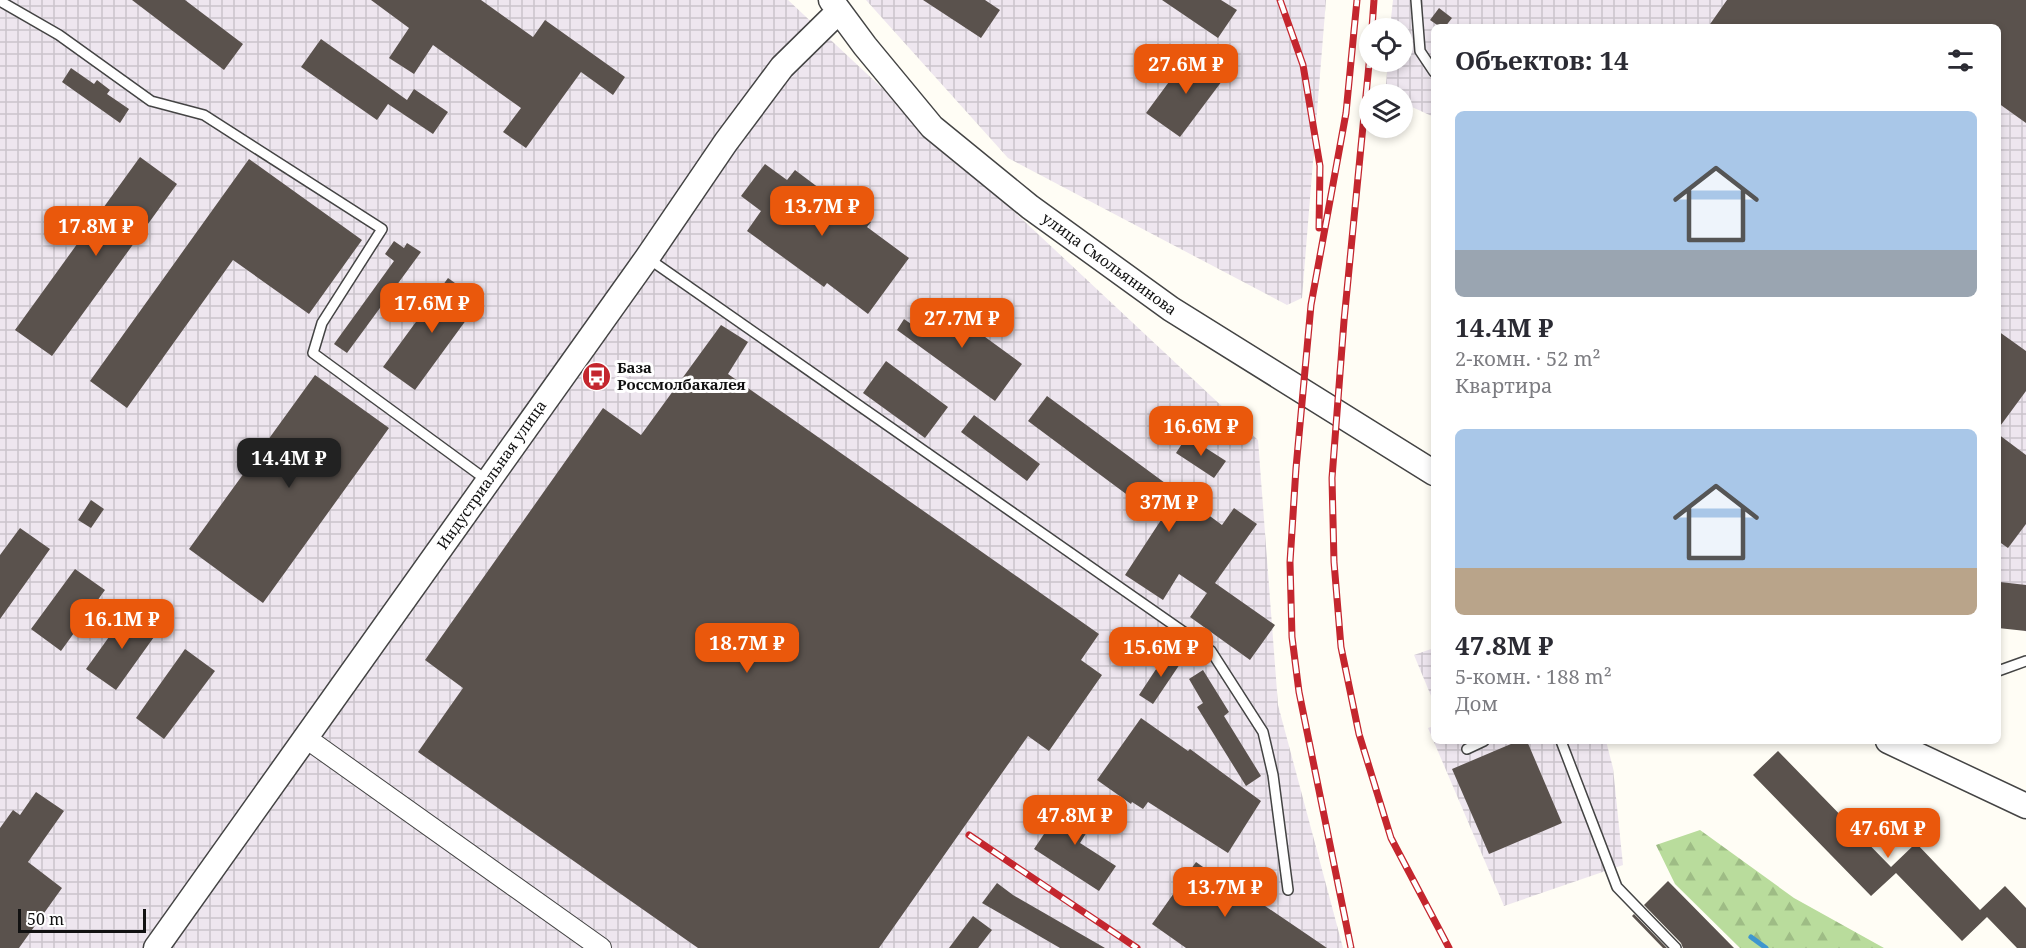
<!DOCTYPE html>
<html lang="ru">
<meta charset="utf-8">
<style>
:root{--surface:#fff;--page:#f2f2f3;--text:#2b2b33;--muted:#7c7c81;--accent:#ea580c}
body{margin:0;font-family:"Noto Serif",serif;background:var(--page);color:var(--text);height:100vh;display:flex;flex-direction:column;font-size:22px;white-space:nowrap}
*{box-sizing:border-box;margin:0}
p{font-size:20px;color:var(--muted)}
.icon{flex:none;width:33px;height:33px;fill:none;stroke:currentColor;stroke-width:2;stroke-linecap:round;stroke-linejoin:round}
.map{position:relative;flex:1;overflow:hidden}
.sheet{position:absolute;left:1431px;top:24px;width:570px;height:720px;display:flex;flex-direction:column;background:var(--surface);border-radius:9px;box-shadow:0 3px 9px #0003}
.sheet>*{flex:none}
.buttons{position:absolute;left:1359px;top:18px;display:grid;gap:12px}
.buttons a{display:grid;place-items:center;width:54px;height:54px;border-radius:50%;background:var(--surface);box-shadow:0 3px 9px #0003;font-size:30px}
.scale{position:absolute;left:18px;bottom:15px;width:128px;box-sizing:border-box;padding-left:6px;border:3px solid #111;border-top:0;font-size:16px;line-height:21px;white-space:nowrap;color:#111;-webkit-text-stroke:4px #fff;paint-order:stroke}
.price{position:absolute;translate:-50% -51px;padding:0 14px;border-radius:12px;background:var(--accent);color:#fff;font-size:20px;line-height:39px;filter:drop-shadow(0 2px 3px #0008)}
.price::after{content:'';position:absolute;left:50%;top:36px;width:18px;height:14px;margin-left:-9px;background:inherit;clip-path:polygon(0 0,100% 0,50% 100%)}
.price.current{background:#222;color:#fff}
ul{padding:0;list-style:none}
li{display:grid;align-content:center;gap:12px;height:318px;padding:0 24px}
li span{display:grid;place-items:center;height:186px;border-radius:9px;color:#555}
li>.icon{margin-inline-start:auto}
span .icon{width:108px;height:108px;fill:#fffc;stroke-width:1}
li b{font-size:26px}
h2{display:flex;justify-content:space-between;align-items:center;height:72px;padding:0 24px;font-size:26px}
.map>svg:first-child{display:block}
.industrial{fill:url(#industrial-grid)}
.forest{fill:url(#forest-firs)}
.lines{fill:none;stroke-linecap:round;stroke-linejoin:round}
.stream{stroke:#3f96cf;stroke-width:5}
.building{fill:#5a524d}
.service-casing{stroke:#444;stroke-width:12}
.minor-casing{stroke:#444;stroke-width:22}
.tertiary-casing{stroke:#444;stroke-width:27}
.service{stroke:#fff;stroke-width:9}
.minor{stroke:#fff;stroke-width:20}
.tertiary{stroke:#fff;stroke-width:24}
.rail-casing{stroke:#c4262e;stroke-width:7}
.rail{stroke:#fff;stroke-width:4.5;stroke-dasharray:14;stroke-linecap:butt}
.labels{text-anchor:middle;stroke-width:6;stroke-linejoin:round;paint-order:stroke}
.street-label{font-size:15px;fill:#111;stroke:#fff}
.poi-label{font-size:15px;font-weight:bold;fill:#111;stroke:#fff;text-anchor:start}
</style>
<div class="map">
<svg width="2026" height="948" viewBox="0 0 2026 948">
<defs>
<pattern id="industrial-grid" width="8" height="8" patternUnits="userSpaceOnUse" patternTransform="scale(1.5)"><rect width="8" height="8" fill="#eee6ef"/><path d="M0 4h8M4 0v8" fill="none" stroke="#cbc4cc"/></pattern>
<pattern id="forest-firs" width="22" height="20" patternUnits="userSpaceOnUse" patternTransform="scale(1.5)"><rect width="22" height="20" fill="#b9dc9c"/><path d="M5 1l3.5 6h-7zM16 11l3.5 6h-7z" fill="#9ebc85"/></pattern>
</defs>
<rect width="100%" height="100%" fill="#fffdf5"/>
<!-- industrial -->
<path class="industrial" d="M0 0H788L1258 440 1278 705 1343 948H0Z
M866 0H1326L1302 298 1287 305 1008 158Z
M1393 0H2026V632L1998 607V27H1434V117L1403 103 1402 94H1385L1388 62H1402V28H1390Z
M1434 648V703L1414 655Z
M1434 726V741H1606L1613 768 1623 865 1504 906 1428 728Z"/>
<!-- forest -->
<path class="forest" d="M1700 830 1794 898 1884 948H1740L1675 884 1656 845Z"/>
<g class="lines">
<!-- stream -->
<path class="stream" d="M1751 937 1766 948"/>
</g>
<!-- building -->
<path class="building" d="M132 0H185L243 44 224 70Z
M371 0H481L533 37 545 20 625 77 613 95 581 72 526 148 503 132 521 108 433 45 414 74 389 58 409 28Z
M923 0H985L1000 10 981 38Z
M1162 0H1221L1237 10 1218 38Z
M1727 0H2026V123L1998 103V27H1708Z
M1439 8 1452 18 1445 27H1440L1430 20Z
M321 39 407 100 414 89 448 112 433 134 388 104 377 120 301 67Z
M1191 52 1225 77 1180 137 1146 113Z
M71 68 94 84 97 80 110 90 107 94 129 109 120 123 62 82Z
M140 157 177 184 52 356 15 330Z
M249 159 362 240 309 314 233 260 127 408 90 381Z
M765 164 787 180 795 170 855 215 857 212 871 222 867 227 909 258 868 314 827 283 824 287 747 231 761 211 741 196Z
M394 241 404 248 407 243 421 252 347 353 334 344 394 261 385 254Z
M448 278 480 301 415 390 383 367Z
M933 299 1022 364 995 401 897 330 904 319 914 326Z
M721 325 748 342 728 374 1099 634 1081 660 1102 675 1049 751 1028 736 879 948H698L418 752 463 688 425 660 603 408 641 435Z
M1998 331 2026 351V391L1998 429Z
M886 361 948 407 925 438 863 393Z
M315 375 389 428 263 603 189 549Z
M1047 396 1222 525 1234 508 1257 524 1215 583 1275 625 1250 660 1190 617 1207 593 1179 574 1163 600 1125 575 1161 520 1028 421Z
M974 415 1040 464 1027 481 961 432Z
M1998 434 2026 455V524L2008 548 1998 541Z
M1187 436 1226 461 1214 478 1176 453Z
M91 500 104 509 91 528 78 520Z
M20 528 50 549 0 619V555Z
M75 569 105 590 61 651 31 629Z
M2000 582 2026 585V631L1998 628Z
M129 609 159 630 116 690 86 669Z
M185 649 215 671 164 739 136 718Z
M1168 651 1182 661 1153 704 1139 695Z
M1203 670 1229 712 1224 716 1261 776 1246 786 1197 707 1203 703 1189 679Z
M1141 718 1188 751 1190 749 1261 801 1228 853 1148 802 1143 809 1132 802 1131 804 1097 780Z
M1518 741H1527L1562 823 1489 854 1452 769Z
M1778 751 1891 867 1916 843 1980 910 2005 886 2026 908V948H2017L1987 917 1962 941 1896 873 1871 896 1753 775Z
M36 792 64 811 28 862 62 888 19 948H0V828L13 810 20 815Z
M1068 798 1097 816 1080 843 1116 866 1099 891 1034 849Z
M1196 862 1244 896 1246 893 1327 948H1186L1152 924Z
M1668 881 1734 948H1683L1681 943 1644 905Z
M997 883 1013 895 1105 948H1060L982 903Z
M1634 914 1667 948H1663L1632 916Z
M973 916 992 930 978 948H949Z"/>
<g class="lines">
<defs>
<path id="service" d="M1416 0 1420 51 1434 72
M0 1 59 35 151 101 204 115 382 229 322 323 313 353 488 481
M649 259 1211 651 1263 732 1273 775 1288 890
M1998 671 2026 661
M1561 741 1617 887 1676 948
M1467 749 1484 741"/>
<path id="minor" d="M306 738 601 948"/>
<path id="tertiary" d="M831 0 865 46 932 127 1030 207 1171 309 1434 473
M1888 741 2026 806
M156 948 647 258 726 142 782 67 839 11"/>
</defs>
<!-- service casing -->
<use href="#service" class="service-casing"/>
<!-- minor casing -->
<use href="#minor" class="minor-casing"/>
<!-- tertiary casing -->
<use href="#tertiary" class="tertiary-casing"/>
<!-- service -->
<use href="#service" class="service"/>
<!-- minor -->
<use href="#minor" class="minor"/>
<!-- tertiary -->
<use href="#tertiary" class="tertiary"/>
<defs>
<path id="rail" d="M1280 0 1303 65 1320 166 1319 228
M1372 28 1374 0
M1370 54 1344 321 1332 478 1334 562 1341 647 1359 734 1391 838 1449 948
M969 835 1137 948
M1351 948 1299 692 1292 637 1290 562 1296 468 1311 305 1346 113 1357 0"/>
</defs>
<!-- rail casing -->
<use href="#rail" class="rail-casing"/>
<!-- rail -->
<use href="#rail" class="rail"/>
</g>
<!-- icons -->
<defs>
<symbol id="bus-disc" viewBox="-11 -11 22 22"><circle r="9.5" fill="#c4262e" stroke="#fff"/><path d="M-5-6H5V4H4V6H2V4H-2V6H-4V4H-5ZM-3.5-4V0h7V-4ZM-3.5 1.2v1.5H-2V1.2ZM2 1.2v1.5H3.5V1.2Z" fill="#fff"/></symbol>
</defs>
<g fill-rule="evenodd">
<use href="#bus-disc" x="580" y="360" width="33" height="33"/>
</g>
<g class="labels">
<!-- street labels -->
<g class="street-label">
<text transform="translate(1109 264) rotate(36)" y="5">улица Смольянинова</text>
<text transform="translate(492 475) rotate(-55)" y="5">Индустриальная улица</text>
</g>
<!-- poi labels -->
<g class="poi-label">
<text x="617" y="373">База<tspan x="617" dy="17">Россмолбакалея</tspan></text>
</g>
</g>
</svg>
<div class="buttons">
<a><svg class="icon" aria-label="locate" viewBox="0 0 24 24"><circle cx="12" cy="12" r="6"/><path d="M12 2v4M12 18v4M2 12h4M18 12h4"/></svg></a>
<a><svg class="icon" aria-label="layers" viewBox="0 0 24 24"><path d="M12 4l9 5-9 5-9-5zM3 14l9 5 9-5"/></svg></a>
</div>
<div class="scale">50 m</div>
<b class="price" style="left:1186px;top:95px">27.6M ₽</b>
<b class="price" style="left:822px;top:237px">13.7M ₽</b>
<b class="price" style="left:96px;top:257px">17.8M ₽</b>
<b class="price" style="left:432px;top:334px">17.6M ₽</b>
<b class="price" style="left:962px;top:349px">27.7M ₽</b>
<b class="price" style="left:1201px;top:457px">16.6M ₽</b>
<b class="price current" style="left:289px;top:489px">14.4M ₽</b>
<b class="price" style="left:1169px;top:533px">37M ₽</b>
<b class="price" style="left:122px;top:650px">16.1M ₽</b>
<b class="price" style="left:747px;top:674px">18.7M ₽</b>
<b class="price" style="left:1161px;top:678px">15.6M ₽</b>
<b class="price" style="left:1075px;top:846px">47.8M ₽</b>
<b class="price" style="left:1888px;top:859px">47.6M ₽</b>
<b class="price" style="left:1225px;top:918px">13.7M ₽</b>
<section class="sheet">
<h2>Объектов: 14<svg class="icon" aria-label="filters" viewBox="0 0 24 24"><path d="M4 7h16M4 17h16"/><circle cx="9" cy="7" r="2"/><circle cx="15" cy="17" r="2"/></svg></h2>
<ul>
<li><span style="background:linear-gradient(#a9c7e8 75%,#9aa5b1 0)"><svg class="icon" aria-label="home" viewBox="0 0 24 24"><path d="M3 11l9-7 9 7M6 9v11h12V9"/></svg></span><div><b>14.4M ₽</b><p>2-комн. · 52 m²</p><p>Квартира</p></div></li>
<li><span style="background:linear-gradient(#a9c7e8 75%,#b9a48a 0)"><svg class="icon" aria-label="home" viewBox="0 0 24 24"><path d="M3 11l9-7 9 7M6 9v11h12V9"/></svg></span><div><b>47.8M ₽</b><p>5-комн. · 188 m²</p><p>Дом</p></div></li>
</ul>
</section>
</div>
